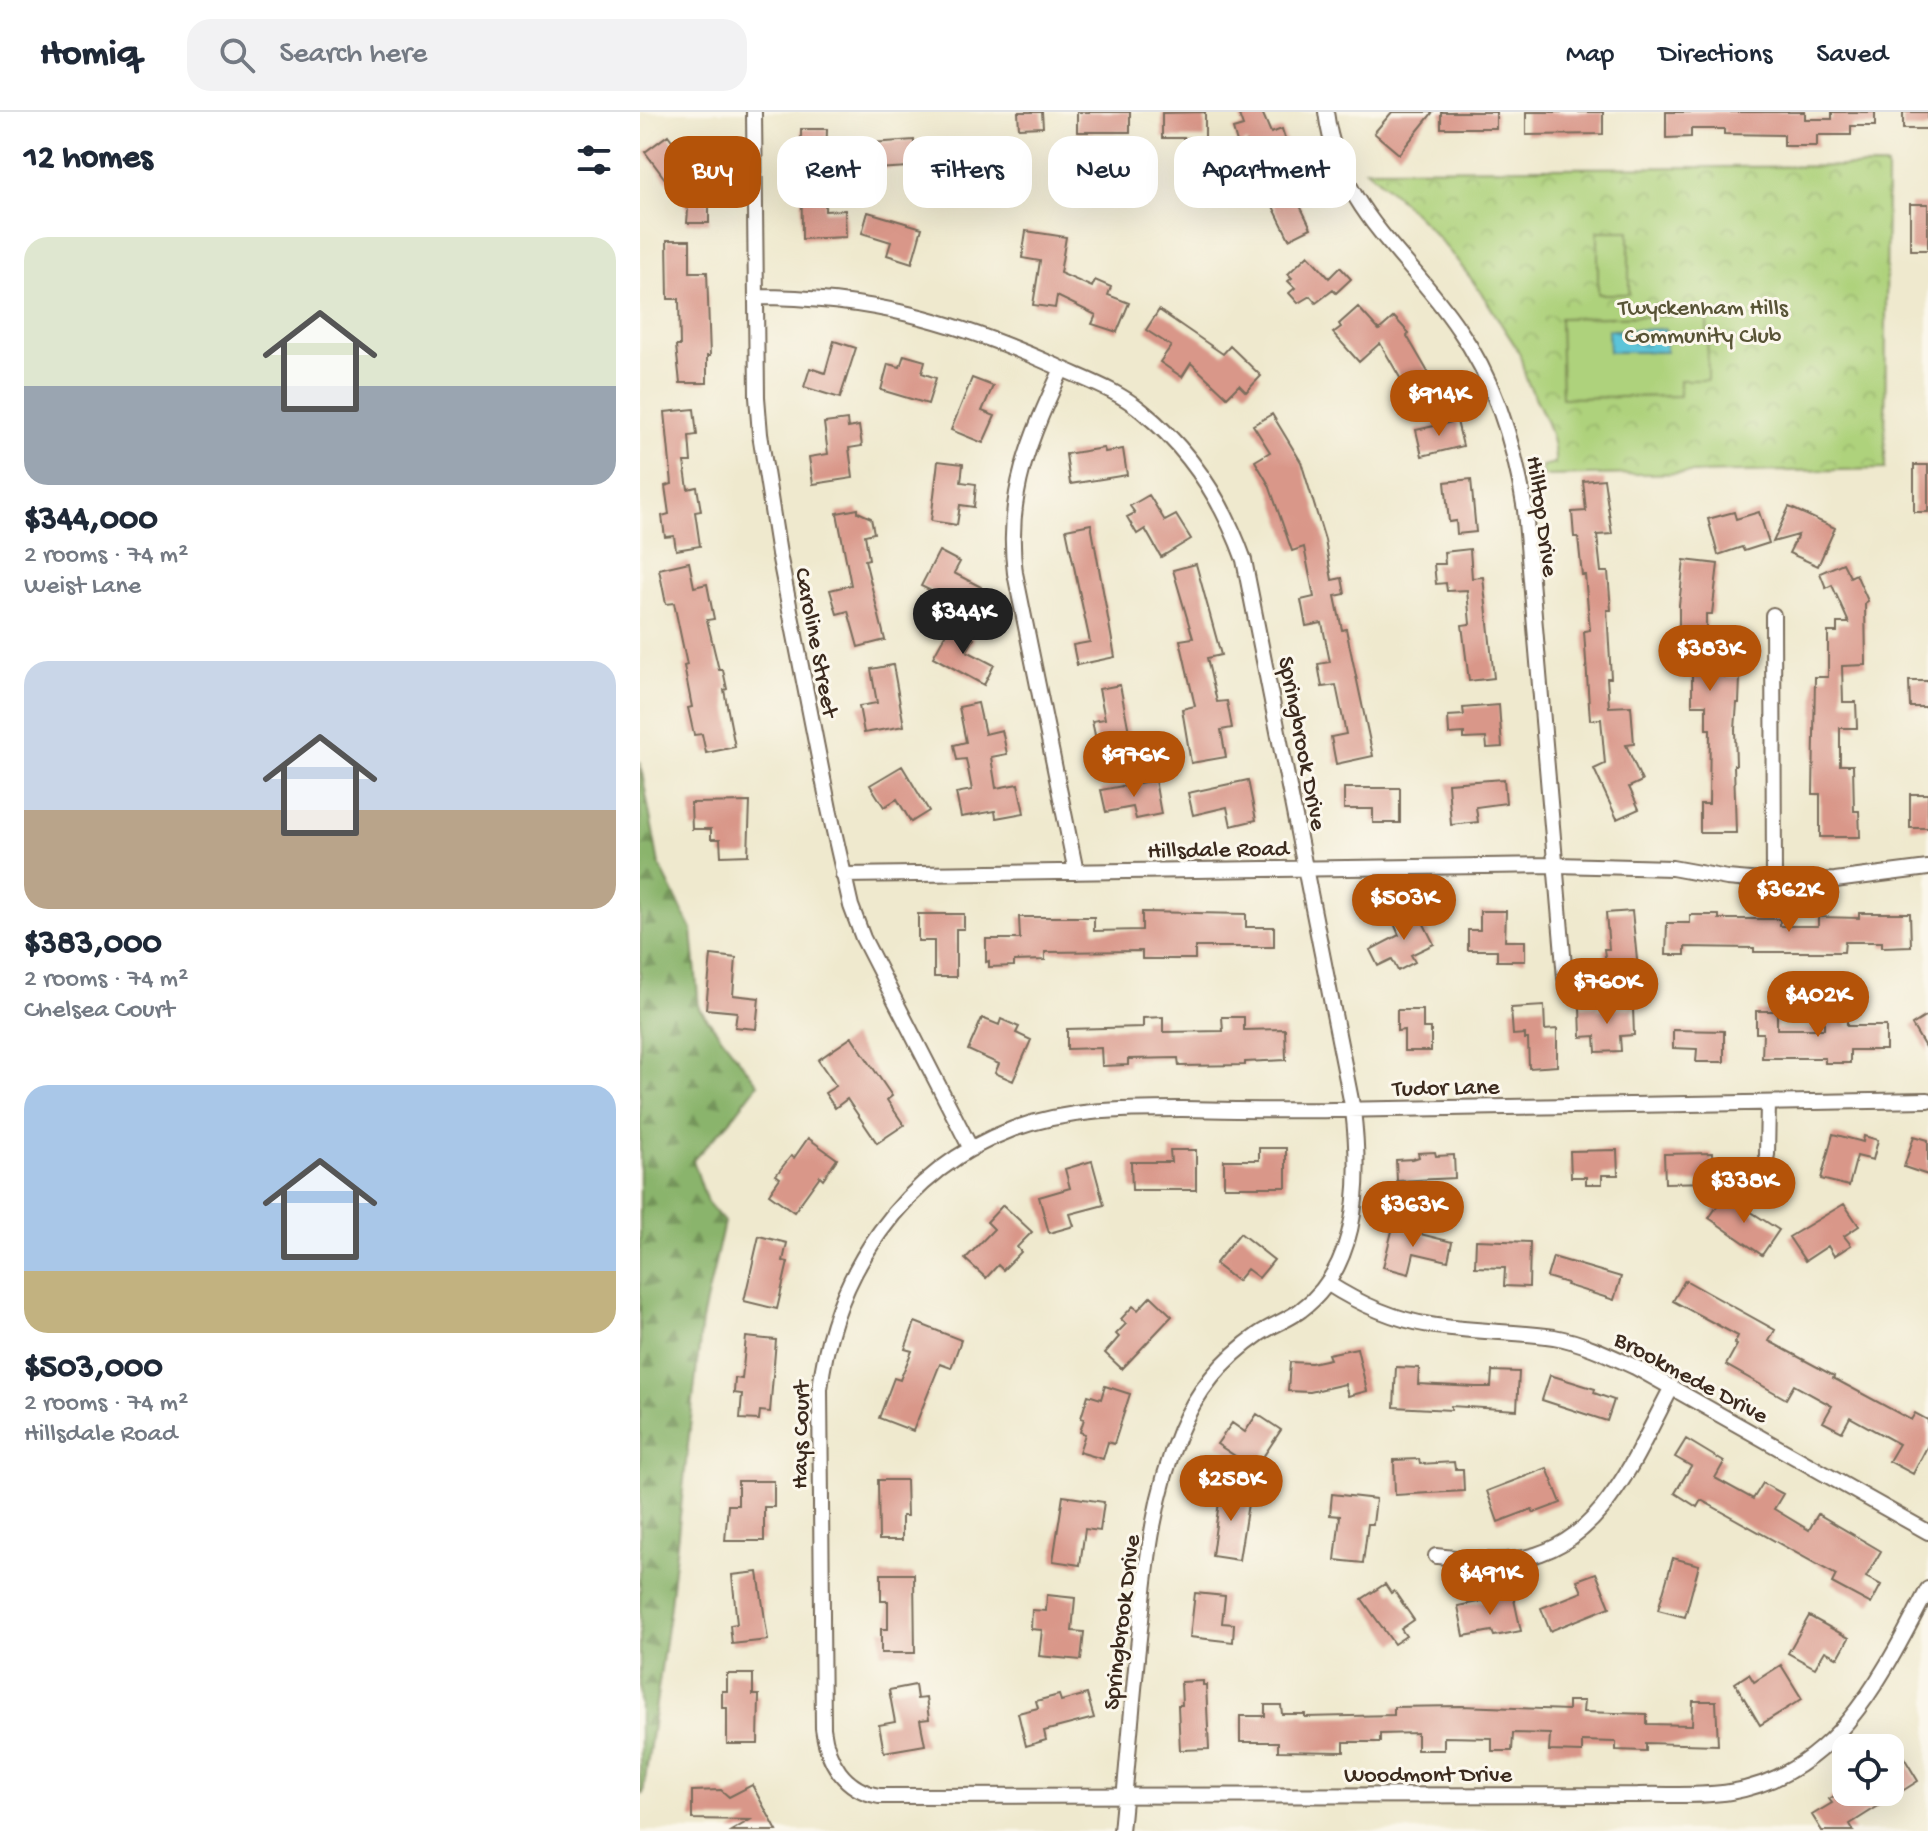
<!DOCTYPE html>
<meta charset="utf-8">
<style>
:root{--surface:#fff;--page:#f2f2f3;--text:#1f2937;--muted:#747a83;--line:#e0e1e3;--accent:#b45309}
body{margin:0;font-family:"Gochi Hand",sans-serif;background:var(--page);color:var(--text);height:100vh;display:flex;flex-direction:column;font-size:30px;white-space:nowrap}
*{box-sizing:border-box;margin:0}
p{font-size:26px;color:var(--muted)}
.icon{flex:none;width:44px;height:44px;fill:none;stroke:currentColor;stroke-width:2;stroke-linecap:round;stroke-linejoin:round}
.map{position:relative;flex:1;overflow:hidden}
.side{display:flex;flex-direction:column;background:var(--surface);width:640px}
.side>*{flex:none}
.hud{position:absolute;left:24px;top:24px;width:760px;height:72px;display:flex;gap:16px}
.fabs{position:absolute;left:1192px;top:1622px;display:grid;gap:16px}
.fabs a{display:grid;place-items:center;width:72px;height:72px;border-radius:16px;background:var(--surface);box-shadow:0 8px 32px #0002;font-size:40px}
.price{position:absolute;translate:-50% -68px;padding:0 18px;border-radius:28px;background:var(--accent);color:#fff;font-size:26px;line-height:52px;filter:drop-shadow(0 2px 4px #0008)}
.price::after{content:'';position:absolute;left:50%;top:48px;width:24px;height:18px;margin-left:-12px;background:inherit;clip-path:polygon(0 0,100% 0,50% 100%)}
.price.current{background:#222;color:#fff}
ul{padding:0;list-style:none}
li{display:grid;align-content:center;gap:16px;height:424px;padding:0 24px}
li span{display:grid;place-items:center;height:248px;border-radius:24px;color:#555}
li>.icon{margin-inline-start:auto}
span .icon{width:144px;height:144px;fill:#fffc;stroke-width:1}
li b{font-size:34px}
h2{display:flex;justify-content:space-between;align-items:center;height:96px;padding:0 24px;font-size:34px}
.pill{padding:0 28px;border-radius:24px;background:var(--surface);box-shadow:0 8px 32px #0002;font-size:28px;line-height:72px}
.pill.current{background:var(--accent);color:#fff}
header{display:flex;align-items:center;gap:48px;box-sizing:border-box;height:112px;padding:0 40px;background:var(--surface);border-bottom:2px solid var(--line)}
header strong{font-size:38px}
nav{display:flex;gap:44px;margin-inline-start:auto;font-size:28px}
.search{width:560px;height:72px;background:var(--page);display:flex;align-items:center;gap:20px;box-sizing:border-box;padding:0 28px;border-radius:24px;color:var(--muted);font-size:30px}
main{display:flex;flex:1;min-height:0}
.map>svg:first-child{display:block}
.forest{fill:url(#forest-firs);stroke:#626f45;stroke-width:2}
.park{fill:url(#park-crowns);stroke:#747e4d;stroke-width:2}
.pitch{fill:#aed27c;stroke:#747e4d;stroke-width:2}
.water{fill:url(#water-ripples);stroke:#4b777b;stroke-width:2}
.building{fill:#d99789}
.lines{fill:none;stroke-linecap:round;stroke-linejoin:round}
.street-casing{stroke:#7a6d5c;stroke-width:18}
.street{stroke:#fff;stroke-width:14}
.labels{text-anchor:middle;stroke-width:6;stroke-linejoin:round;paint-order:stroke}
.park-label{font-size:24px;fill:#585436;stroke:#fbf7ec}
.street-label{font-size:24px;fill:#3b2a1e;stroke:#fbf7ec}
</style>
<header>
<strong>Homiq</strong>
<div class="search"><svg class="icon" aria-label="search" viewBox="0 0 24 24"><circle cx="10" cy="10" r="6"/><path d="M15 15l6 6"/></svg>Search here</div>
<nav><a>Map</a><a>Directions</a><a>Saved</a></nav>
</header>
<main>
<section class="side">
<h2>12 homes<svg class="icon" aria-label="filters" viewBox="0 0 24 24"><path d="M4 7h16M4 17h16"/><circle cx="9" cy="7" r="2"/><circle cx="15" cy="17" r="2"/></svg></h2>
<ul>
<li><span style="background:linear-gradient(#dfe7d0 60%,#9aa5b1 0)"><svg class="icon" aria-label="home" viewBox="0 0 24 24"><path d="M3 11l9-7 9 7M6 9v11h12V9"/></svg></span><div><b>$344,000</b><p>2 rooms · 74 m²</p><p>Weist Lane</p></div></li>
<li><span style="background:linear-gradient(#c9d6e8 60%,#b9a48a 0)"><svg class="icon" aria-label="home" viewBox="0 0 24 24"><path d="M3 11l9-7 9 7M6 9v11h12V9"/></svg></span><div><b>$383,000</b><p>2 rooms · 74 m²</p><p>Chelsea Court</p></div></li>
<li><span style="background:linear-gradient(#a9c7e8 75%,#c2b280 0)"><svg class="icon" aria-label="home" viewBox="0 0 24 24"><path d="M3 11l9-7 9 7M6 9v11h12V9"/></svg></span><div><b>$503,000</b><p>2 rooms · 74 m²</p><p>Hillsdale Road</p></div></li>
</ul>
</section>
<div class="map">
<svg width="1288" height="1719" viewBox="0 0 1288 1719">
<defs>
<pattern id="forest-firs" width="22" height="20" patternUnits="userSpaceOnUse" patternTransform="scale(2)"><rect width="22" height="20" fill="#8ab46c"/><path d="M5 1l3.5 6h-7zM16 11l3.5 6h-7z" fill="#729358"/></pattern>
<pattern id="park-crowns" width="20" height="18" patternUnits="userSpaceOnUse" patternTransform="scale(2)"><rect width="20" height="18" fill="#aed27c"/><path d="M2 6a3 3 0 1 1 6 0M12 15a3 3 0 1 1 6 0" fill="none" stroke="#97b46b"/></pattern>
<pattern id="water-ripples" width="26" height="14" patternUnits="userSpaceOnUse" patternTransform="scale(2)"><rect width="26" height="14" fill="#5bc4d8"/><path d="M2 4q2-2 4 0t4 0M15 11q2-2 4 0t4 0" fill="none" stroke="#4c9faf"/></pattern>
</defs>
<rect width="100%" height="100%" fill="#fbf7ec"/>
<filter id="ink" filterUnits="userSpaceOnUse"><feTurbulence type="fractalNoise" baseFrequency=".0125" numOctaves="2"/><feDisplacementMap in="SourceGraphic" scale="16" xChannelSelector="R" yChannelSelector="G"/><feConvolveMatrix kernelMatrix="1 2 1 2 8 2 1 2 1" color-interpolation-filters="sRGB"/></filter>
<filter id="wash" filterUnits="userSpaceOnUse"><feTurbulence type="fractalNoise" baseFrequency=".006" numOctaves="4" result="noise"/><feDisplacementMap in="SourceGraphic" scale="32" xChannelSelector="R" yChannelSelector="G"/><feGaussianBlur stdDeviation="1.8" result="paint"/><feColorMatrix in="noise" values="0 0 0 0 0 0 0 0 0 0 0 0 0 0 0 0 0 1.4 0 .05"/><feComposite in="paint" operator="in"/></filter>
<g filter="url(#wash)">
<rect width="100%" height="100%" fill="#efe9ce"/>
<!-- forest -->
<path class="forest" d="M0 650 19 752 52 818 59 896 118 972 89 1010 53 1048 67 1090 84 1110 62 1209 29 1501 3 1682H0Z"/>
<!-- park -->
<path class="park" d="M1247 54 1245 357 903 364 902 354 915 351C916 322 900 296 888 271 883 261 883 251 879 241 875 232 868 223 863 215 828 155 779 101 726 57Z"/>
<!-- pitch -->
<path class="pitch" d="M958 119H989V182H958Z
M1067 203 1068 268H1040V284L922 286 920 206Z"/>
<!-- water -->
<path class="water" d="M1025 217 1026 240H969L968 218Z"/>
<g id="blocks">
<!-- building -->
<path class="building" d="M378 0H402L403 15 379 16Z
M437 0H490V20H437Z
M565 0V26H522V1Z
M609 0H622L631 21 642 17 649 38 631 43 628 34 610 40 607 30 598 34 593 17 603 14 599 3Z
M752 0H793L759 42 734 21Z
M801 0H856V16H801Z
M886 0H963V22L886 23Z
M1026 0H1165V7H1192V0H1235V14H1211V23H1177V34H1144V23L1084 22V17H1051V25L1026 26Z
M1263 0H1288V17H1263Z
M161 17H187L186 47H196L195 63H186L185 99 205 98 206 125 162 127Z
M28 23 69 78V111H47L48 98 5 40Z
M274 28V41L341 40V67L286 68V54L218 58 217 32Z
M647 67 671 116 649 127 625 78Z
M1270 92H1288V138H1270Z
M228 100 282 116 272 151 247 143 251 130 222 121Z
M386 119 426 125 420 161 452 175 455 168 471 175 468 183 489 191 477 220 452 212 456 203 417 184 415 196 393 193 400 149 382 146Z
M27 128H50V160H67L70 244H67V271H40L36 234H40L39 187H28Z
M668 143 689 166 700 155 711 167 696 181 693 178 676 191 670 184 658 191 649 181 655 176 648 169 652 166 648 162Z
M718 195 739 218 754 205 769 221 767 224 799 279 784 288 778 278 770 283 740 231 719 250 693 221 701 215 699 212Z
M519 198 583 242 590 234 621 264 606 280 599 273 587 285 551 251 542 265 520 250 531 234 506 218Z
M194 229 216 236 200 286 164 275 170 256 185 261Z
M264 243 285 249 282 261 296 266 288 292 241 278 248 252 260 255Z
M332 266 353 274 342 299 355 304 343 331 311 318Z
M54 297 57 323 49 324 51 350H44L48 377 57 375 61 399 55 400 60 434 36 438 34 424 25 425 22 404 29 402 25 374 32 372 25 300Z
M632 302 661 350 685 428 692 468 702 466 705 482 695 484 702 518 706 517 733 644 696 652 691 625 706 622 696 573 682 575 678 552 690 550 682 511 666 514 661 488 674 485 664 435 652 439 629 373 615 349 630 340 613 313Z
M207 308 208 316 219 314 222 334 209 336 213 366 173 372 169 345 188 342 184 311Z
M817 309 823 334 782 344 776 318Z
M464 336 465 340 483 337 487 363 430 372 426 342Z
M298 349 323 352 321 370 336 372 334 395 320 393 317 413 291 409Z
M1274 353H1288V400H1274Z
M831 367 836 420 817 422 816 409 809 410 805 370Z
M964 367 972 422 957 423 961 460H968L971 498H967L971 566H967L969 595 991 594 994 632 986 633 1002 669 989 675 999 697 977 707 954 657 965 652 961 607 950 608 944 519 950 518 945 463H942L938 425H934L932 400 946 399 943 369Z
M509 383 525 409 536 403 551 427 521 445 505 417 497 422 487 405 495 401 490 394Z
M1149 395 1195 416 1178 454 1149 441 1158 423 1133 430Z
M218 397V400L231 406 234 421 225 423 229 447 225 448 245 528 218 535 208 499 197 502 190 478 211 473 197 401Z
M1094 400 1096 407 1119 400 1129 431 1104 439 1102 435 1078 443 1068 407Z
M451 412 475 545 437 553 433 533 450 530 426 417Z
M830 437 832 466 843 465 854 566 829 569 822 513 830 512 827 478 807 479 806 471 796 472 794 452H805L804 440Z
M299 439 320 450 314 461 341 475 330 498 281 474Z
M1044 448 1078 452 1072 502H1066V531L1083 530 1084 565H1100L1099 591H1097L1095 617 1096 653H1094L1096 721H1060V692H1069L1070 617H1066V593H1052V553H1039V493Z
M49 450 54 475 67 472 74 507 67 508 79 558H83L87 577 84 578 95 635 66 641 62 622 54 623 48 596 52 595 44 554 47 553 34 491 26 492 19 457Z
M1203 451 1210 465 1216 462 1228 489 1225 491 1226 553 1202 554 1203 590H1216L1217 616H1200V653H1213L1214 699H1219L1220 725H1180V682H1173L1175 565H1188V520H1197V511H1209L1192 473 1186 476 1180 461Z
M556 452 581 543 567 546 577 590 587 589 592 616 581 618 586 645 551 651 542 597 555 594 540 528 553 526 533 458Z
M310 514 334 527 327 539 354 553 344 573 293 545Z
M253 553 264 614 224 621 219 594 237 591 231 557Z
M1269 569H1288V595H1270Z
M480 573 491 630 458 637 452 609 465 607 459 577Z
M338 591 345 622 362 618 367 642 351 645 356 676 378 672 384 701 356 706 355 699 321 705 316 681 332 678 326 647 317 648 314 633 326 630 319 595Z
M859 593 862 635 847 636 846 626 824 627V621L809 622 808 604 824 603 823 596Z
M262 654 289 699 271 710 257 687 244 695 230 673Z
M864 667 866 691 836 695 838 710 811 713 808 671Z
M515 668 521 702 496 707 493 695 466 700 461 678Z
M608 668 616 708 591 714 587 695 553 703 548 681Z
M704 676H760V711H733V697H704Z
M1270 682H1288V716H1270Z
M110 690 108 743 81 744 80 727H71V717H52L51 691Z
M777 798 794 832 771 843 775 850 758 859 752 847 738 854 730 838 759 823 753 809Z
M840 799H866L865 829H885V849H857V838H828V818H840Z
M992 799 998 857 967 859 964 837H969L966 801Z
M502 800 606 802V815H634V835H555V847H502V839L405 840V848L374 849V854L349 855V849L346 850V827H380L379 805H454V819L502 818Z
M1219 801H1270L1271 834 1242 835V830H1205L1204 840H1114V836L1045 835V843H1026L1027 811H1050V803H1079V807H1140V814H1178V805L1219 806Z
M278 802H324V817H316V865H294V829H278Z
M71 843 96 846 93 883 119 886 116 917 95 915 97 900 66 897Z
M904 894 905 918 917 917V954L889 956 888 927H885V922L873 923 871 896Z
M957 894V897L993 896 994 923 980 924 981 939 956 940 955 924 941 925 940 895Z
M757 898H783V916H791V939H764V918L757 919Z
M1116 899H1137V917H1184V903L1207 902V914H1246V938H1210V951H1185V946H1122L1123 921H1116Z
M1288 903V940L1272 913Z
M523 905V920L583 919 582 905H604V918L645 917 646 948 605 950V953L539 954 538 946 488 947V953L462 954 461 936 427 937V917L503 915V906Z
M342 906 359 913 361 907 379 915 376 921 391 928 373 969 355 961 359 952 328 938Z
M1033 918 1084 919V950H1056L1057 937 1033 936Z
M212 925 252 984 247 988 264 1013 237 1031 207 987 195 996 185 981 196 974 178 948Z
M1193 1022 1223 1030 1224 1024 1238 1028 1233 1048 1217 1044 1209 1074 1181 1067Z
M1274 1024 1288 1028V1063L1264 1055Z
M168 1026 197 1047 183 1067 180 1064 154 1100 129 1082 140 1066 136 1063 151 1044 154 1046Z
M619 1036H646V1075H584V1048H619Z
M530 1038H556V1078H492L491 1050H531Z
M977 1038 978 1063H962V1072H946V1065H931L930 1039Z
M795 1040 796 1044 814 1043 815 1066 757 1069 756 1048 773 1047 779 1045 778 1041Z
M1072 1041 1073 1070 1025 1071 1024 1042Z
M452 1049 464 1093 430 1102 434 1114 409 1121 399 1085 430 1076 425 1057Z
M1085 1083 1139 1118 1122 1143 1069 1106Z
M1204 1092 1219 1114 1204 1124 1211 1133 1194 1144 1188 1134 1165 1149 1149 1125Z
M363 1093 392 1120 377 1135 381 1140 363 1158 358 1153 346 1166 325 1147 354 1117 347 1110Z
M753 1115 812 1130 808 1149 774 1141 769 1162 743 1155Z
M600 1121 634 1148 619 1166 607 1157 597 1169 575 1152Z
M119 1124 147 1131 143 1149 148 1150 137 1197 104 1189Z
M836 1128 890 1130 889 1175 864 1174 865 1156 835 1155Z
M913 1145 981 1165 974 1188 926 1173 927 1171 907 1165Z
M1045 1168 1135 1218 1129 1229 1194 1264 1193 1266 1271 1308 1275 1301 1288 1308V1333L1273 1362 1249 1349 1259 1332 1210 1305 1202 1320 1183 1310 1192 1294 1154 1273 1146 1287 1086 1253 1097 1233 1094 1232 1098 1224 1033 1189Z
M511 1184 532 1204 482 1257 465 1241 479 1225 476 1222 486 1212 481 1207 493 1194 498 1198Z
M275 1210 321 1228 311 1256 300 1252 273 1319 239 1306 254 1266 260 1268 272 1239 265 1237Z
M106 1225 136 1228 130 1300 120 1299 119 1308 100 1307 102 1282 94 1281 95 1266 102 1267Z
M717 1236 727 1279 708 1284 705 1272 670 1280 648 1279 650 1250 671 1251 690 1247 688 1242Z
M756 1255 779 1256 778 1272 836 1275H851L852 1259 879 1260 877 1298 811 1294V1298L754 1295Z
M910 1263 955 1277 954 1281 974 1288 967 1309 902 1288Z
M465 1274 490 1282 474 1332 468 1330 463 1347 439 1340 445 1322 440 1320 444 1307 441 1306 448 1283 461 1287Z
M617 1302 641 1318 615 1357 577 1332 592 1311 605 1320Z
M1046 1327 1084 1350 1075 1366 1113 1387 1123 1371 1143 1382 1134 1397 1169 1418 1178 1402 1241 1439 1226 1465 1241 1473 1231 1492 1192 1471 1196 1463 1061 1388 1057 1395 1035 1381 1051 1354 1035 1345Z
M779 1347 780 1352 814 1350 815 1357H823L824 1379 755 1383 754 1348Z
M907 1356 921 1391 894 1401 892 1397 858 1410 847 1379Z
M238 1368H266L267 1404H262V1428H239Z
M98 1369H134V1395H124V1429H85L88 1393H98Z
M581 1374 610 1379 599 1448 572 1444Z
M692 1382 736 1387 733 1412H728L723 1451 695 1448 700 1404 690 1403Z
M423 1384 464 1390 460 1419 445 1417 440 1453 413 1449Z
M1033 1446 1059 1453 1045 1505 1018 1498Z
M118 1460 128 1528 92 1532 90 1513 97 1512 92 1463Z
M956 1461 970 1495 910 1519 901 1496 942 1480 937 1468Z
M241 1462H274L275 1541H241V1517H248V1489H241Z
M745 1472 751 1481 754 1479 774 1508 761 1517 766 1524 754 1532 722 1487Z
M555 1481 585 1484 582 1511 594 1512 593 1530 550 1525Z
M407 1483 435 1486 432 1519 444 1520 441 1548 399 1544 402 1518 391 1517 392 1498 406 1499Z
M873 1483 881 1519 854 1524 852 1519 824 1524 818 1494Z
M1169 1504 1209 1526 1198 1546 1185 1539 1175 1556 1148 1541Z
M1141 1553 1162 1587 1120 1613 1095 1571 1109 1562 1114 1570Z
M87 1562H113V1583H119L118 1632H87V1596H82V1579H87Z
M563 1569V1573H566L569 1637 540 1638 538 1593H542L541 1570Z
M275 1573 277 1587 286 1586 289 1607 280 1608 285 1633 244 1640 239 1613 255 1610 249 1578Z
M447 1582 454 1606 404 1619 406 1628 386 1634 378 1601 398 1596 396 1589 419 1583 421 1589Z
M928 1589H944L943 1600 1007 1602V1612L1052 1613 1053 1589H1076L1078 1633 1006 1631V1639L976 1638V1630L942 1629V1640L909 1639 910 1622 873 1621 872 1639H852V1626L804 1625V1638H777V1621L740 1622V1630H704V1640L638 1639V1630H600V1604H625V1593H641L642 1602H665V1605L754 1603V1595L821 1594 928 1598Z
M1263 1644 1278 1669 1210 1712 1214 1719H1182L1172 1703 1192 1691 1189 1687 1201 1680H1250V1652Z
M112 1673 137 1719H91L110 1708 52 1707V1679L81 1678 89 1685Z"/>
</g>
</g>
<g filter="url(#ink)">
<use href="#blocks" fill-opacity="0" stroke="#7a6d5c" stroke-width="2"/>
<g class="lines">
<defs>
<path id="street" d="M114 0 117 285 120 322 139 442 189 697 211 794 223 826 331 1037
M686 0C699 99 767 140 818 216 856 270 875 334 885 398L925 866
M116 185C229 185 313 208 416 254 446 268 477 278 502 299 551 339 583 389 604 448L713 998C721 1065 721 1154 661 1198 648 1208 632 1213 619 1222 583 1247 556 1280 540 1319 515 1380 507 1444 501 1508 493 1578 488 1649 481 1719
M422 257C390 326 365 383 375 461L436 760
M1133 503 1134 770
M203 763 916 753 1032 756 1087 766 1134 770 1195 768 1288 756
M1288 988C1090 992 892 996 693 998 643 999 592 998 542 997 484 997 428 997 373 1017 263 1058 193 1163 180 1277L183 1616C187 1649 204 1678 239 1684L998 1683C1028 1682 1060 1685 1090 1680 1196 1663 1243 1563 1288 1477
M1127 1043 1128 991
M687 1171C718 1191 752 1207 790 1213 831 1220 873 1219 914 1225 942 1230 969 1243 995 1255L1288 1420
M796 1444C823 1447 849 1450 877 1447 963 1435 995 1343 1032 1275"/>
</defs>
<!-- street casing -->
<use href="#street" class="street-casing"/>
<!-- street -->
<use href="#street" class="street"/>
</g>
</g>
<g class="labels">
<!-- park labels -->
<g class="park-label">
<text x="1063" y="202">Twyckenham Hills<tspan x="1063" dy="28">Community Club</tspan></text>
</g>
<!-- street labels -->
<g class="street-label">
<text transform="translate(904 404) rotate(82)" y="8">Hilltop Drive</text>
<text transform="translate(178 530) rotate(79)" y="8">Caroline Street</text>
<text transform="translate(664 631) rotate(79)" y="8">Springbrook Drive</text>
<text transform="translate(578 736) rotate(-1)" y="8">Hillsdale Road</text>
<text transform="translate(806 974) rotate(-1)" y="8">Tudor Lane</text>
<text transform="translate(1052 1264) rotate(28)" y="8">Brookmede Drive</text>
<text transform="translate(159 1323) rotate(-89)" y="8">Hays Court</text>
<text transform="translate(480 1510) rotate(-83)" y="8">Springbrook Drive</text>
<text x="788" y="1669">Woodmont Drive</text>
</g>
</g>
</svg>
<div class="fabs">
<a><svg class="icon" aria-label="locate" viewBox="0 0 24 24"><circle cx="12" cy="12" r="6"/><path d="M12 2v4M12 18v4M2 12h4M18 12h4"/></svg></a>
</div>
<b class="price" style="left:799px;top:326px">$914K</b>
<b class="price current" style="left:323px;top:544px">$344K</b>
<b class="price" style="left:1070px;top:581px">$383K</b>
<b class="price" style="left:494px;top:687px">$976K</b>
<b class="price" style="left:1149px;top:822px">$362K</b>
<b class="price" style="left:764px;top:830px">$503K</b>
<b class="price" style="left:967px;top:914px">$760K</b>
<b class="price" style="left:1178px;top:927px">$402K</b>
<b class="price" style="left:1104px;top:1113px">$338K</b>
<b class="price" style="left:773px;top:1137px">$363K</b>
<b class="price" style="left:591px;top:1411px">$258K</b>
<b class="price" style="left:850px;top:1505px">$491K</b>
<div class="hud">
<a class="pill current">Buy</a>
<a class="pill">Rent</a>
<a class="pill">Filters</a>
<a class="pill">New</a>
<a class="pill">Apartment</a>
</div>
</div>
</main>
